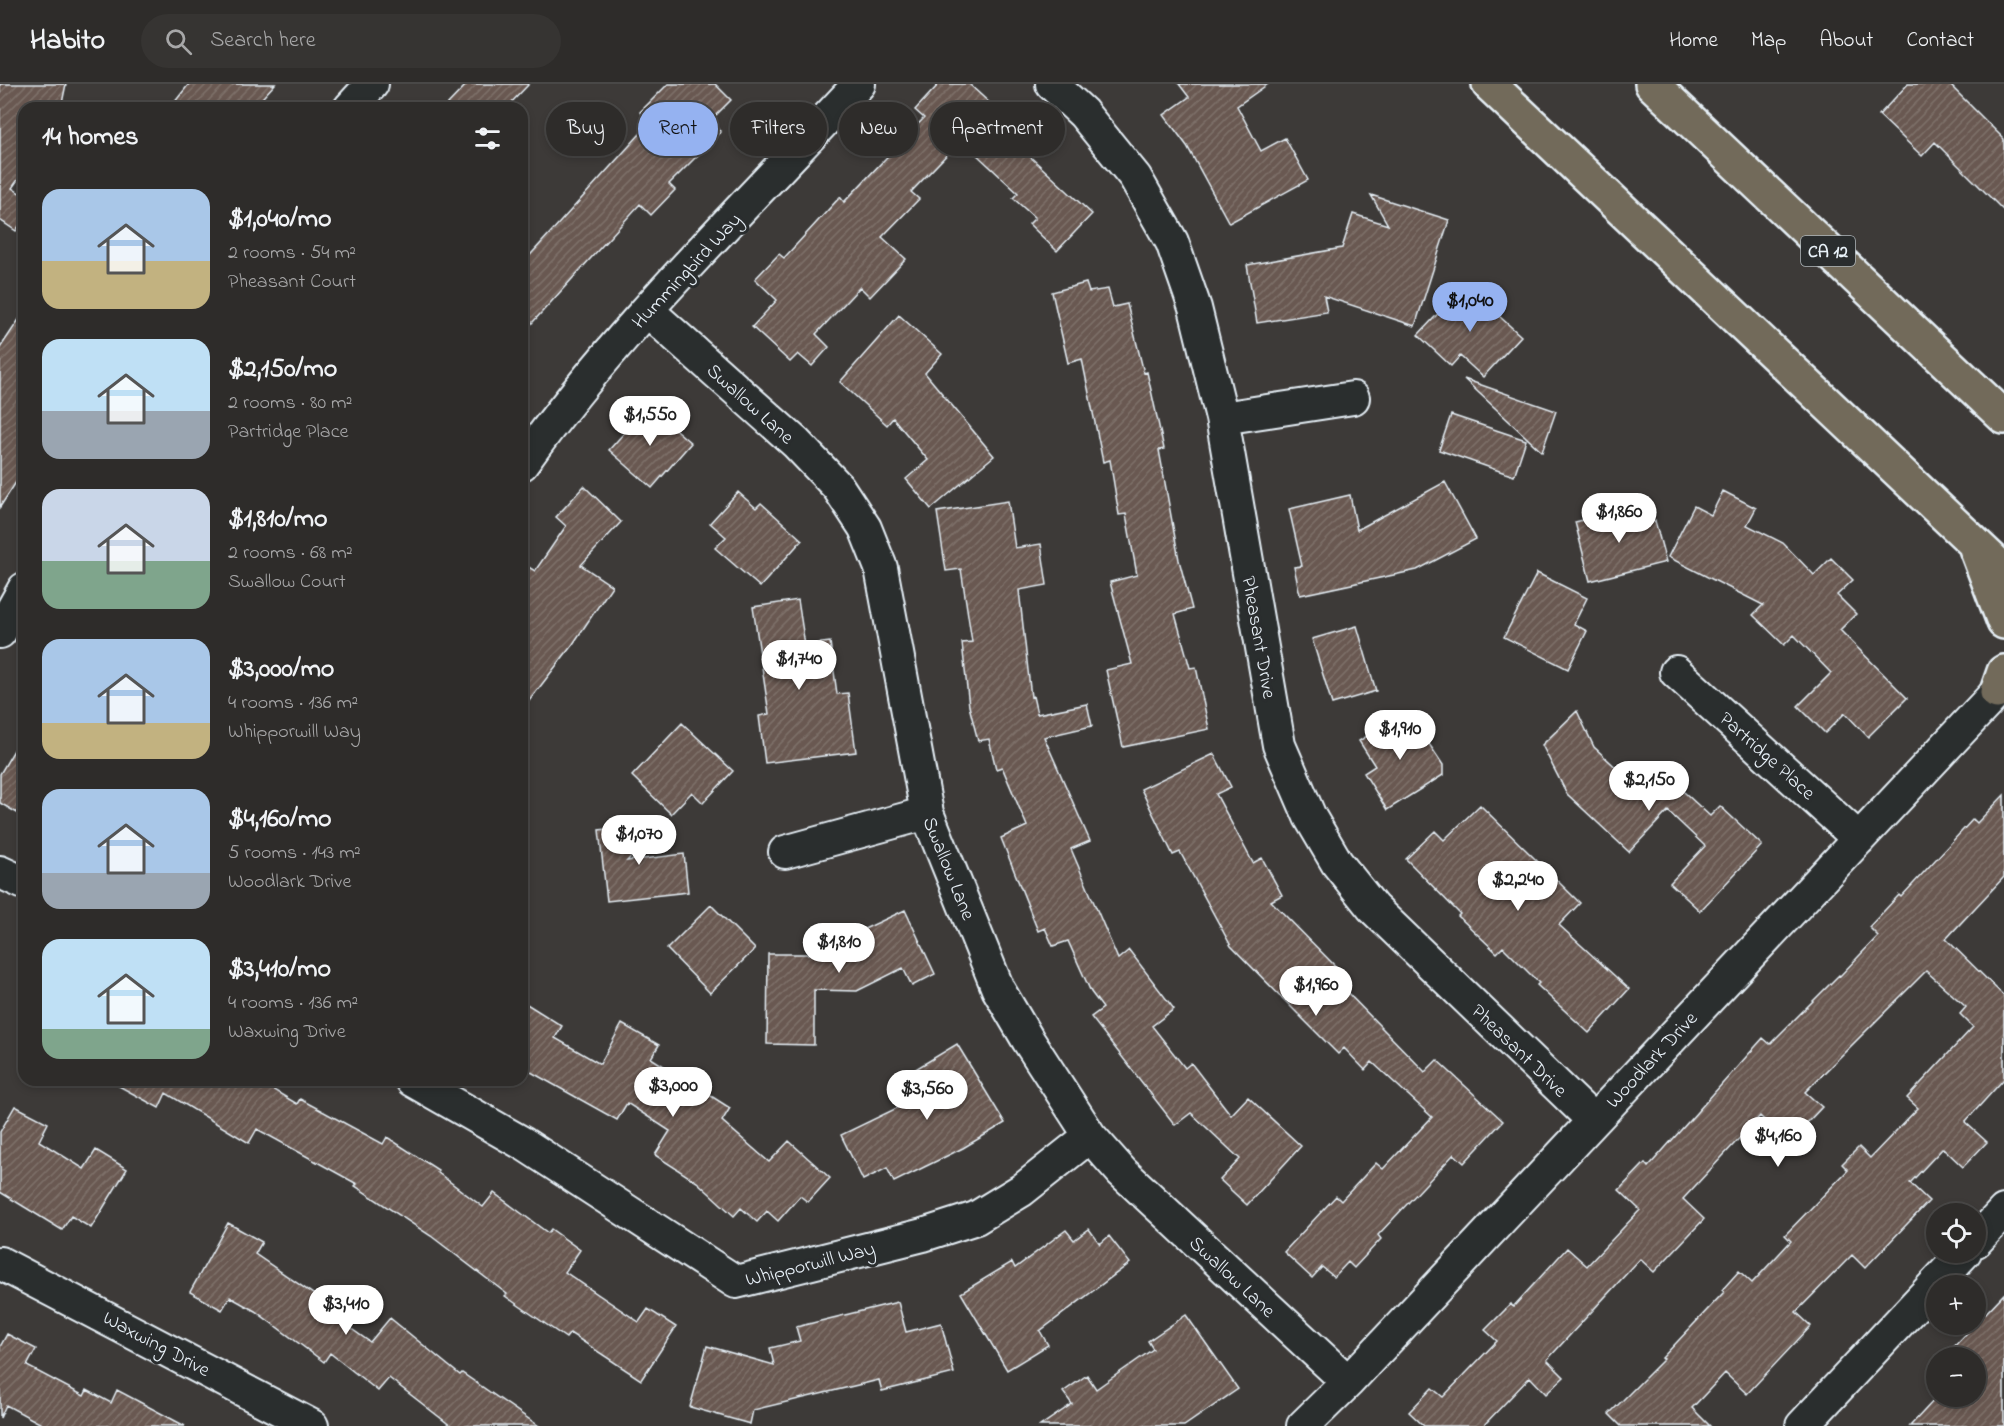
<!DOCTYPE html>
<meta charset="utf-8">
<style>
:root{--surface:#2e2c2a;--page:#363432;--text:#f1f3f6;--muted:#a7a7a8;--line:#494847;--accent:#95b2f1}
body{margin:0;font-family:"Indie Flower",sans-serif;background:var(--page);color:var(--text);height:100vh;display:flex;flex-direction:column;font-size:22px;white-space:nowrap}
*{box-sizing:border-box;margin:0}
p{font-size:20px;color:var(--muted)}
.icon{flex:none;width:33px;height:33px;fill:none;stroke:currentColor;stroke-width:2;stroke-linecap:round;stroke-linejoin:round}
.map{position:relative;flex:1;overflow:hidden}
.drawer{position:absolute;left:18px;top:18px;width:510px;height:984px;display:flex;flex-direction:column;background:var(--surface);border-radius:18px;box-shadow:0 3px 9px #0003,0 0 0 2px var(--line)}
.drawer>*{flex:none}
.top-card{position:absolute;left:546px;top:18px;width:570px;height:54px;display:flex;gap:12px}
.tools{position:absolute;left:1926px;top:1119px;display:grid;gap:12px}
.tools a{display:grid;place-items:center;width:60px;height:60px;border-radius:50%;background:var(--surface);box-shadow:0 3px 9px #0003,0 0 0 2px var(--line);font-size:30px}
.price{position:absolute;translate:-50% -51px;padding:0 14px;border-radius:21px;background:#fff;color:#222;font-size:20px;line-height:39px;filter:drop-shadow(0 2px 3px #0008)}
.price::after{content:'';position:absolute;left:50%;top:36px;width:18px;height:14px;margin-left:-9px;background:inherit;clip-path:polygon(0 0,100% 0,50% 100%)}
.price.current{background:var(--accent);color:#111}
ul{padding:0;list-style:none}
li{display:flex;align-items:center;gap:18px;height:150px;padding:0 24px}
li span{display:grid;place-items:center;flex:none;width:168px;height:120px;border-radius:18px;color:#555}
li>.icon{margin-inline-start:auto}
span .icon{width:72px;height:72px;fill:#fffc;stroke-width:1}
li b{font-size:26px}
h2{display:flex;justify-content:space-between;align-items:center;height:72px;padding:0 24px;font-size:26px}
.tag{padding:0 21px;border-radius:27px;background:var(--surface);box-shadow:0 3px 9px #0003,0 0 0 2px var(--line);font-size:21px;line-height:54px}
.tag.current{background:var(--accent);color:#111}
header{display:flex;align-items:center;gap:36px;box-sizing:border-box;height:84px;padding:0 30px;background:var(--surface);border-bottom:2px solid var(--line)}
header strong{font-size:28px}
nav{display:flex;gap:33px;margin-inline-start:auto;font-size:21px}
.search{width:420px;height:54px;background:var(--page);display:flex;align-items:center;gap:15px;box-sizing:border-box;padding:0 21px;border-radius:33px;color:var(--muted);font-size:22px}
.map>svg:first-child{display:block}
.building{fill:url(#building-hatch);stroke:#e8f1f8;stroke-width:1.5}
.lines{fill:none;stroke-linecap:round;stroke-linejoin:round}
.street-casing{stroke:#e8f1f8;stroke-width:36}
.highway-casing{stroke:#e8f1f8;stroke-width:38}
.street{stroke:#2a2d2e;stroke-width:32}
.highway{stroke:#726b5a;stroke-width:33}
.labels{text-anchor:middle;stroke-width:6;stroke-linejoin:round;paint-order:stroke}
.shield{fill:#2a2d2e;stroke:#afb6bb;stroke-width:1.5}
.shield-label{font-size:18px;font-weight:bold;fill:#e8f1f8}
.street-label{font-size:20px;fill:#e8f1f8;stroke:#2a2d2e}
</style>
<header>
<strong>Habito</strong>
<div class="search"><svg class="icon" aria-label="search" viewBox="0 0 24 24"><circle cx="10" cy="10" r="6"/><path d="M15 15l6 6"/></svg>Search here</div>
<nav><a>Home</a><a>Map</a><a>About</a><a>Contact</a></nav>
</header>
<div class="map">
<svg width="2004" height="1342" viewBox="0 0 2004 1342">
<defs>
<pattern id="building-hatch" width="6" height="6" patternUnits="userSpaceOnUse" patternTransform="scale(1.5)"><rect width="6" height="6" fill="#695951"/><path d="M-1 1l2-2M0 6l6-6M5 7l2-2" fill="none" stroke="#7e716b"/></pattern>
</defs>
<rect width="100%" height="100%" fill="#3d3a38"/>
<filter id="ink" filterUnits="userSpaceOnUse"><feTurbulence type="fractalNoise" baseFrequency=".0167" numOctaves="2"/><feDisplacementMap in="SourceGraphic" scale="12" xChannelSelector="R" yChannelSelector="G"/><feConvolveMatrix kernelMatrix="1 2 1 2 8 2 1 2 1" color-interpolation-filters="sRGB"/></filter>
<g filter="url(#ink)">
<!-- building -->
<path class="building" d="M0 0H66L61 24H24V87L12 104 24 112V134L16 147 0 136Z
M189 0H275L253 24H170Z
M467 0H529L506 24H444Z
M668 0H715L731 16 710 37 721 48 669 100 675 106 651 131 640 120 522 250V180L650 39 640 28Z
M939 0H969L1019 46 1011 55 1092 130 1057 167 1029 140 1035 134 1013 114 1018 109 961 56 911 108 919 115 882 153 906 175 870 213 860 203 816 250 829 263 812 282 798 270 790 278 752 243 777 216 755 195 779 170 784 174 840 113 844 118 924 34 915 26Z
M1179 0H1268L1237 22 1261 67 1285 54 1308 96 1229 139 1187 62 1164 31 1189 13Z
M1908 0H1949L2004 55V127L1935 58 1922 72 1879 31Z
M1371 111 1449 136 1415 242 1324 212 1327 228 1257 239 1247 181 1342 164 1353 130 1388 141Z
M1086 199 1089 208 1108 205 1113 223 1127 220 1144 289 1147 288 1164 365 1159 366 1179 476 1192 525 1175 530 1190 584 1196 583 1209 645 1123 663 1106 586 1132 580 1110 498 1137 491 1126 430 1119 431 1110 376 1103 378 1082 275 1068 279 1052 208Z
M1465 201 1521 252 1483 293 1460 272 1451 282 1418 251Z
M24 228V386L0 423V264Z
M899 231 942 270 925 289 994 372 931 425 906 395 928 376 893 334 887 341 840 298Z
M1464 295 1556 327 1542 368Z
M648 322 691 359 652 404 609 366Z
M1451 331 1526 356 1514 392 1439 366Z
M1445 398 1476 455 1417 486 1300 511 1294 483 1302 482 1289 425 1350 411 1357 446Z
M584 402 621 438 581 481 612 502 573 560 522 626V479L535 487 566 442 556 433Z
M1723 407 1756 424 1747 441 1783 459 1814 491 1831 474 1853 496 1837 511 1856 530 1840 546 1907 614 1868 653 1845 629 1825 649 1798 622 1831 589 1794 551 1784 561 1753 531 1763 521 1668 473 1694 422 1711 431Z
M738 408 756 424 761 419 802 456 760 503 715 464 726 453 710 439Z
M1008 417 1015 464 1041 460 1047 501 1019 506 1031 613 1033 612 1037 630 1087 620 1092 642 1044 653 1090 757 1071 765 1118 875 1129 866 1174 925 1152 942 1185 984 1191 979 1231 1031 1248 1013 1301 1062 1247 1121 1220 1096 1240 1075 1191 1029 1175 1041 1091 933 1103 924 1091 908 1068 857 1053 862 1045 844 1038 847 1001 754 1027 742 1002 683 996 685 989 655 978 657 969 622 962 559 972 558 961 485 946 487 937 428Z
M1634 423 1639 441 1655 437 1666 478 1590 497 1575 438Z
M1537 489 1587 514 1574 540 1587 547 1568 585 1504 553Z
M798 516 805 561 830 558 837 610 848 609 856 668 765 679 759 632 769 630 753 523Z
M1357 542 1376 607 1332 620 1312 555Z
M1577 627 1594 663 1639 705 1658 684 1710 732 1720 722 1762 761 1700 827 1670 799 1705 762 1668 727 1629 768 1567 710 1542 661Z
M1401 631H1410L1443 681V691L1387 726 1364 689 1375 682 1359 657Z
M682 639 733 687 703 719 692 708 671 730 632 692Z
M24 649V733L0 719V690Z
M1214 670 1231 703 1216 710 1253 779 1262 774 1282 811 1271 817 1345 892 1338 899 1425 988 1437 976 1503 1037 1464 1079 1454 1070 1378 1151 1381 1155 1354 1184 1348 1178 1334 1193 1322 1183 1312 1194 1284 1168 1336 1112 1341 1117 1376 1079 1383 1085 1432 1033 1372 978 1365 986 1344 964 1338 970 1302 934 1231 862 1180 768 1173 771 1141 705Z
M2004 711V793L1946 855 2004 912V995L1965 1038 1987 1058 1963 1083 1943 1064 1910 1099 1929 1117 1865 1184 1852 1171 1796 1228 1811 1242 1747 1310 1725 1289 1692 1324 1710 1342H1621L1609 1330 1664 1275 1662 1274 1724 1208 1722 1206 1739 1187 1752 1199 1791 1157 1785 1151 1848 1086 1842 1080 1859 1063 1870 1074 1918 1024 1907 1014 1973 943 1960 930 1966 923 1926 887 1805 1008 1822 1023 1788 1059 1760 1032 1683 1115 1704 1135 1654 1188 1640 1175 1547 1276 1564 1293 1546 1310 1530 1293 1483 1342H1424L1409 1328 1432 1304 1443 1313 1497 1257 1485 1246 1511 1220 1513 1223 1567 1164 1587 1182 1640 1126 1619 1106 1645 1079 1648 1083 1763 954 1770 960 1839 891 1840 892 1878 852 1869 843 1899 811 1901 813 1973 735 1977 739Z
M1480 721 1580 819 1559 841 1629 905 1589 949 1537 901 1539 899 1503 863 1497 869 1458 832 1460 830 1406 775 1435 747 1444 756Z
M663 739 627 777 684 770 688 808 607 817 599 746Z
M711 821 755 865 710 909 667 865Z
M905 826 935 890 912 902 903 884 857 907 814 906V961L767 960 768 870H811Z
M522 917 562 942 555 954 600 980 622 940 659 961 651 974 730 1024 722 1037 769 1078 789 1057 830 1094 808 1118 800 1112 778 1137 767 1127 757 1138 741 1124 734 1132 697 1098 655 1071 670 1047 627 1019 617 1036 522 983Z
M957 960 1005 1039 963 1064 894 1098 887 1084 863 1096 841 1051 922 1012 909 989Z
M108 996H257L297 1020 300 1015 383 1060 387 1053 438 1086 437 1088 483 1123 494 1109 548 1149 551 1145 580 1166 565 1188 639 1238 648 1225 676 1243 641 1296 570 1249 566 1254 505 1212 507 1210 431 1152 355 1102 357 1100 257 1045 249 1059 166 1009 159 1024Z
M15 1022 48 1039 39 1057 84 1085 96 1066 127 1085 91 1144 71 1132 62 1146 0 1108V1048Z
M228 1139 262 1158 255 1170 326 1219 322 1224 370 1258 390 1234 460 1291 462 1289 539 1342H451L389 1294 378 1307 330 1269 324 1278 255 1227 230 1213 222 1226 190 1208Z
M1089 1145 1100 1160 1109 1152 1130 1179 1040 1247 1048 1261 1007 1286 961 1209 1012 1178 1015 1184 1066 1146 1074 1156Z
M2004 1210V1342H1910L1938 1312H1976V1274H1951L1947 1270Z
M898 1218 906 1248 941 1239 954 1289 882 1307 879 1296 753 1326 750 1340 690 1323 707 1262 774 1281 770 1264 800 1257 796 1243Z
M1186 1231 1238 1305 1184 1342H1040L1072 1320 1063 1308 1087 1291 1096 1305 1153 1265 1148 1257Z
M7 1250 36 1265 27 1282 84 1312 87 1306 111 1319 117 1306 185 1342H45L6 1321 0 1334V1263Z"/>
<g class="lines">
<defs>
<path id="street" d="M1052 0 1083 29 1135 93 1172 158 1195 224 1222 334 1279 661 1310 733 1337 779 1373 824 1593 1036
M350 24 372 0
M648 227 796 359 838 403 865 444 881 484 927 729 967 828 998 905 1028 956 1090 1052 1122 1088 1348 1298
M1222 334 1353 314
M522 380C618 245 746 122 859 0
M0 548 24 505
M1676 588 1859 755
M785 768 927 729
M0 788 24 799
M412 996 524 1060 736 1198 923 1151 976 1134 1022 1106 1090 1052
M1976 1157 2004 1127
M0 1179 312 1342
M1303 1342 1348 1298 1997 608
M1802 1342 1965 1168"/>
<path id="highway" d="M1489 0 2004 487
M1652 0 2004 333
M1976 464 2004 538
M1997 608 2004 588"/>
</defs>
<!-- street casing -->
<use href="#street" class="street-casing"/>
<!-- highway casing -->
<use href="#highway" class="highway-casing"/>
<!-- street -->
<use href="#street" class="street"/>
<!-- highway -->
<use href="#highway" class="highway"/>
</g>
</g>
<g class="labels">
<!-- shield labels -->
<rect class="shield" x="1801" y="152" width="54" height="30" rx="4.5"/>
<g class="shield-label">
<text x="1828" y="173">CA 12</text>
</g>
<!-- street labels -->
<g class="street-label">
<text transform="translate(686 186) rotate(-47)" y="7">Hummingbird Way</text>
<text transform="translate(751 319) rotate(42)" y="7">Swallow Lane</text>
<text transform="translate(1260 553) rotate(80)" y="7">Pheasant Drive</text>
<text transform="translate(1768 671) rotate(42)" y="7">Partridge Place</text>
<text transform="translate(950 784) rotate(68)" y="7">Swallow Lane</text>
<text transform="translate(1520 966) rotate(44)" y="7">Pheasant Drive</text>
<text transform="translate(1651 975) rotate(-47)" y="7">Woodlark Drive</text>
<text transform="translate(810 1179) rotate(-14)" y="7">Whipporwill Way</text>
<text transform="translate(1233 1192) rotate(43)" y="7">Swallow Lane</text>
<text transform="translate(157 1259) rotate(28)" y="7">Waxwing Drive</text>
</g>
</g>
</svg>
<div class="tools">
<a><svg class="icon" aria-label="locate" viewBox="0 0 24 24"><circle cx="12" cy="12" r="6"/><path d="M12 2v4M12 18v4M2 12h4M18 12h4"/></svg></a>
<a>+</a>
<a>−</a>
</div>
<b class="price current" style="left:1470px;top:249px">$1,040</b>
<b class="price" style="left:650px;top:363px">$1,550</b>
<b class="price" style="left:1619px;top:460px">$1,860</b>
<b class="price" style="left:799px;top:607px">$1,740</b>
<b class="price" style="left:1400px;top:677px">$1,910</b>
<b class="price" style="left:1649px;top:728px">$2,150</b>
<b class="price" style="left:639px;top:782px">$1,070</b>
<b class="price" style="left:1518px;top:828px">$2,240</b>
<b class="price" style="left:839px;top:890px">$1,810</b>
<b class="price" style="left:1316px;top:933px">$1,960</b>
<b class="price" style="left:673px;top:1034px">$3,000</b>
<b class="price" style="left:927px;top:1037px">$3,560</b>
<b class="price" style="left:1778px;top:1084px">$4,160</b>
<b class="price" style="left:346px;top:1252px">$3,410</b>
<div class="top-card">
<a class="tag">Buy</a>
<a class="tag current">Rent</a>
<a class="tag">Filters</a>
<a class="tag">New</a>
<a class="tag">Apartment</a>
</div>
<section class="drawer">
<h2>14 homes<svg class="icon" aria-label="filters" viewBox="0 0 24 24"><path d="M4 7h16M4 17h16"/><circle cx="9" cy="7" r="2"/><circle cx="15" cy="17" r="2"/></svg></h2>
<ul>
<li><span style="background:linear-gradient(#a9c7e8 60%,#c2b280 0)"><svg class="icon" aria-label="home" viewBox="0 0 24 24"><path d="M3 11l9-7 9 7M6 9v11h12V9"/></svg></span><div><b>$1,040/mo</b><p>2 rooms · 54 m²</p><p>Pheasant Court</p></div></li>
<li><span style="background:linear-gradient(#bfe0f5 60%,#9aa5b1 0)"><svg class="icon" aria-label="home" viewBox="0 0 24 24"><path d="M3 11l9-7 9 7M6 9v11h12V9"/></svg></span><div><b>$2,150/mo</b><p>2 rooms · 80 m²</p><p>Partridge Place</p></div></li>
<li><span style="background:linear-gradient(#c9d6e8 60%,#7fa58c 0)"><svg class="icon" aria-label="home" viewBox="0 0 24 24"><path d="M3 11l9-7 9 7M6 9v11h12V9"/></svg></span><div><b>$1,810/mo</b><p>2 rooms · 68 m²</p><p>Swallow Court</p></div></li>
<li><span style="background:linear-gradient(#a9c7e8 70%,#c2b280 0)"><svg class="icon" aria-label="home" viewBox="0 0 24 24"><path d="M3 11l9-7 9 7M6 9v11h12V9"/></svg></span><div><b>$3,000/mo</b><p>4 rooms · 136 m²</p><p>Whipporwill Way</p></div></li>
<li><span style="background:linear-gradient(#a9c7e8 70%,#9aa5b1 0)"><svg class="icon" aria-label="home" viewBox="0 0 24 24"><path d="M3 11l9-7 9 7M6 9v11h12V9"/></svg></span><div><b>$4,160/mo</b><p>5 rooms · 143 m²</p><p>Woodlark Drive</p></div></li>
<li><span style="background:linear-gradient(#bfe0f5 75%,#7fa58c 0)"><svg class="icon" aria-label="home" viewBox="0 0 24 24"><path d="M3 11l9-7 9 7M6 9v11h12V9"/></svg></span><div><b>$3,410/mo</b><p>4 rooms · 136 m²</p><p>Waxwing Drive</p></div></li>
</ul>
</section>
</div>
